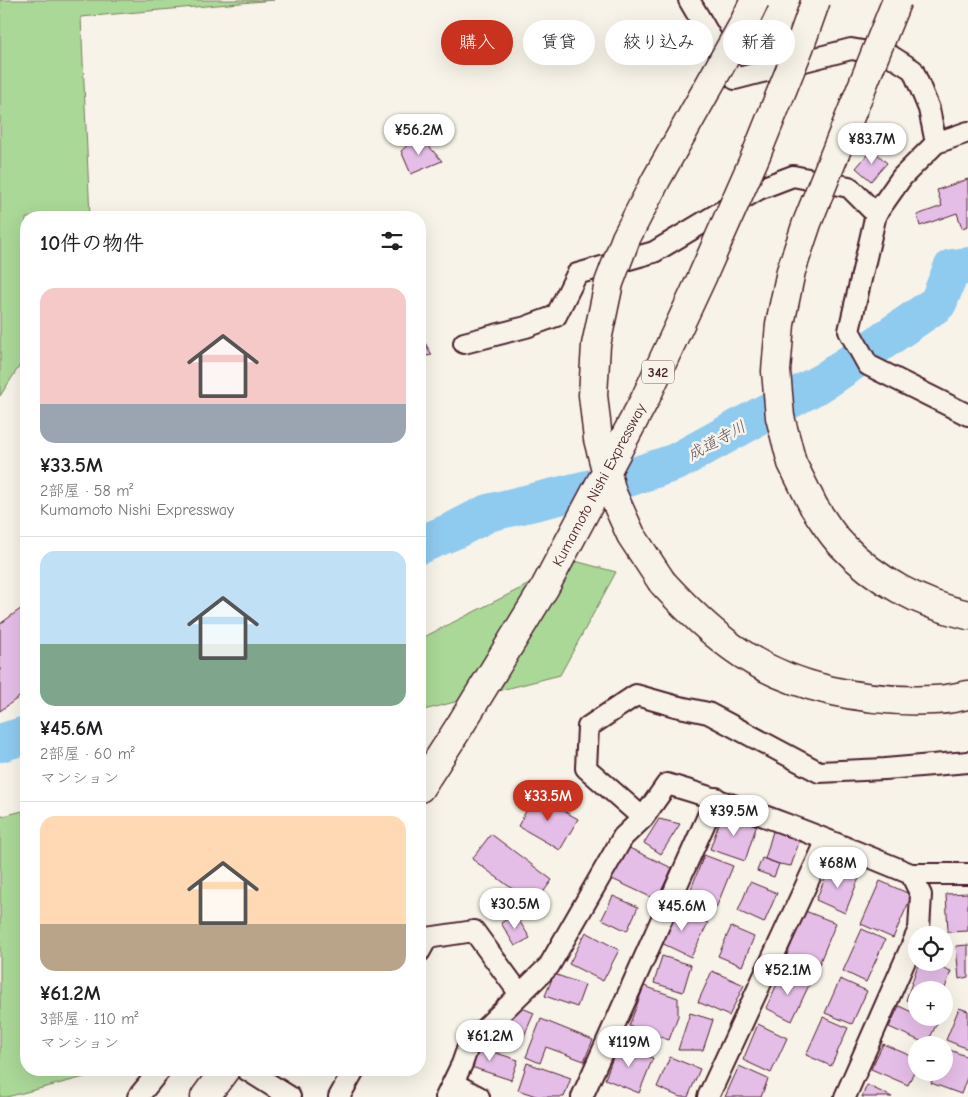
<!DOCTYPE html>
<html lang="ja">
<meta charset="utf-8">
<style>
:root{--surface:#fff;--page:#f2f2f2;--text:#202124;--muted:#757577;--line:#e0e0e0;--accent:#c8321e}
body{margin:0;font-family:"Comic Neue","Klee One",sans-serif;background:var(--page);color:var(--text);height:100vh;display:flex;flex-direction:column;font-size:19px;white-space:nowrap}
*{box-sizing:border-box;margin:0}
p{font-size:16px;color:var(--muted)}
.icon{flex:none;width:28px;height:28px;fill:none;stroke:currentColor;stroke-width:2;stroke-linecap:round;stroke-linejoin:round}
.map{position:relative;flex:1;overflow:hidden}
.side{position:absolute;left:20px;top:211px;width:406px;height:865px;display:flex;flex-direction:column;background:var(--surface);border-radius:20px;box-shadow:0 5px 20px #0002}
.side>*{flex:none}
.banner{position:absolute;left:441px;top:20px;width:451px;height:45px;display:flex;gap:10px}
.controls{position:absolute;left:908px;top:926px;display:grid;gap:10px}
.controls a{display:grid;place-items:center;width:45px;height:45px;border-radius:50%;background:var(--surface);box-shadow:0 5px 20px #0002;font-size:25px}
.price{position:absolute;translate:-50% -42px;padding:0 11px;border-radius:18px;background:#fff;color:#222;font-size:16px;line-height:32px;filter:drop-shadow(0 1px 2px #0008)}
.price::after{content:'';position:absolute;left:50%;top:30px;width:15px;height:11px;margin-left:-8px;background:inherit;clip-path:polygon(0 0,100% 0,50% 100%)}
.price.active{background:var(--accent);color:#fff}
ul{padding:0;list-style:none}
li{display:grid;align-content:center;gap:10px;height:265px;padding:0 20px}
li+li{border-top:1px solid var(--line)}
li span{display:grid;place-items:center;height:155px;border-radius:15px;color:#555}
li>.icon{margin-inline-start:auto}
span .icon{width:90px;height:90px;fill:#fffc;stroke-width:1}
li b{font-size:21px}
h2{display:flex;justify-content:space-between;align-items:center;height:60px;padding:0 20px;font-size:21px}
.tag{padding:0 18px;border-radius:22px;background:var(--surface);box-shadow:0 5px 20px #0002;font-size:18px;line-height:45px}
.tag.active{background:var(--accent);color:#fff}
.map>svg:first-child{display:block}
.green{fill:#aad897;stroke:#7a7c61}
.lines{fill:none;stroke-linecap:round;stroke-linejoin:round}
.river{stroke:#8fcaef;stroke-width:38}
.building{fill:#e5bee7;stroke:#4a1f2b}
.minor-casing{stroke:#4a1f2b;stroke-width:24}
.motorway-casing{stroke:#4a1f2b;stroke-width:31}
.minor{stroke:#f7f3e8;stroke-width:20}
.motorway{stroke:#f7f3e8;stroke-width:28}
.motorway-bridge-casing{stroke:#4a1f2b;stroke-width:31;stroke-linecap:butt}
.motorway-bridge{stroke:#f7f3e8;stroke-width:28}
.labels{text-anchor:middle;stroke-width:5;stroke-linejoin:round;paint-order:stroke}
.shield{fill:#f7f3e8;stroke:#7e5f64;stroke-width:1}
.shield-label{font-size:14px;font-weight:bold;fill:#4a1f2b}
.street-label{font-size:15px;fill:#4a1f2b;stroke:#f7f3e8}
.water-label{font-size:16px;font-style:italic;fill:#5f5266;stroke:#f7f3e8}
</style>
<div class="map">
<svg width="968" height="1097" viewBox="0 0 968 1097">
<rect width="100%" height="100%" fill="#f7f3e8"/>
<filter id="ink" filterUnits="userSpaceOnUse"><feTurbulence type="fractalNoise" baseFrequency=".02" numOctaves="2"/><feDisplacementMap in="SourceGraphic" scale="10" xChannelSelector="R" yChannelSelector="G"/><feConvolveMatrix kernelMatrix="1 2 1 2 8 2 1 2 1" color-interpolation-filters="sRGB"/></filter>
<g filter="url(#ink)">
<!-- green -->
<path class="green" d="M0 0H274L81 17 90 217 26 218V356L0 396Z
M575 561 616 572 560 675 420 711V639Z
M26 810V1070H112L7 1097H0V817Z"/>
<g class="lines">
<!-- river -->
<path class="river" d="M420 545 455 530 488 513 613 483 676 462 826 380 938 303 952 268 968 266
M0 743 26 735"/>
</g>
<!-- building -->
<path class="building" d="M419 135 442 161 411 174 401 151Z
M872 149 887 163 871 181 856 168Z
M968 179V226L962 228 957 213 920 226 917 215 942 206 937 190Z
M425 343 432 355 420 357V344Z
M26 605V692L0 711V624Z
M535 795 578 819 560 850 518 826Z
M723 812 757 824 745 861 710 849Z
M659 819 680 824 661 854 644 843Z
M773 831 800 839 791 866 779 864 765 859Z
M491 834 552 880 534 905 472 859Z
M625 846 672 868 657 900 610 878Z
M704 855 733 866 716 908 688 897Z
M762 858 779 864 774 877 757 871Z
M830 866 859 878 845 913 816 900Z
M880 881 912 895 893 938 861 924Z
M750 882 777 893 764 923 738 911Z
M968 893V931L948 932 946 894Z
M613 896 638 907 627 931 602 919Z
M672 906 708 923 691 957 655 940Z
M805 911 836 923 817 969 786 957Z
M515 914 530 938 515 946 501 923Z
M731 927 754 937 742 966 718 956Z
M862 929 885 940 866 982 843 971Z
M586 932 619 950 603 981 569 964Z
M968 945V977L959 979 956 946Z
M662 956 691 965 683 992 654 983Z
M919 962H926L951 971 944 991V990H916V1004L906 1000Z
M712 971 744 985 729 1016 698 1002Z
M783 971 810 983 792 1021 766 1008Z
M554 974 585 985 577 1007 545 996Z
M840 979 867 991 852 1024 825 1013Z
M644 986 678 998V1016L669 1040 629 1026Z
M498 998 534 1013 521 1043 486 1029Z
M899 1006 916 1014V1018H925L937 1023 927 1044 889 1027Z
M959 1008 968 1011V1049L946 1040Z
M690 1013 713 1020 703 1050H678Z
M823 1017 848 1028 831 1066 806 1055Z
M541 1019 593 1040 584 1061 546 1047 540 1063 526 1057Z
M758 1024 787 1038 771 1073 743 1060Z
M469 1044 518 1060 511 1080 462 1064Z
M618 1044 653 1058 639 1093 605 1079Z
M883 1044 916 1058V1067L908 1085 871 1069Z
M945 1048 968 1057V1075L961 1094 931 1083 936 1072H944Z
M670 1057 700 1069 688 1097H680L657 1087Z
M527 1063 571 1078 564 1097H539L518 1090Z
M739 1066 768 1079 761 1097H725Z
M867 1085 892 1097H862Z"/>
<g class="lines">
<defs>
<path id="minor" d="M689 0 735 79 851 49 891 56 913 70 929 109 936 143
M968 132 936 143 902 177 876 214 849 331 868 365 968 415
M464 343 526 327 556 316 577 274 654 252 759 189 793 176 849 187 876 214
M643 818 586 768 588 727 636 695 675 706 708 713 819 772 885 769 968 762
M911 874H968
M420 951 427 938 474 931 520 994
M247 1070 290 1097
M453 1083 479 1097
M138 1097 160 1070
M339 1097 354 1070
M446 1097 462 1064 469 1044 549 966 623 837 643 818 667 784C750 808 831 841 911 874L921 895 919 929 845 1097
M582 1097 716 798
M708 1097 827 840"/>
<path id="motorway" d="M814 507C823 520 831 534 842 545 875 580 920 604 968 615
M662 582C684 606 706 628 732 647 787 688 866 703 934 700 945 700 957 697 968 695
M420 788 461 724
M205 1097 225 1070"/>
</defs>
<!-- minor casing -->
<use href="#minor" class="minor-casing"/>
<!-- motorway casing -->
<use href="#motorway" class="motorway-casing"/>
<!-- minor -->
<use href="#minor" class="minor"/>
<!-- motorway -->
<use href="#motorway" class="motorway"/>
<defs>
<path id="motorway-bridge" d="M814 507 792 463 780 417 776 371 780 324 791 271 807 223 897 0
M662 582 631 535 612 493 598 439 593 395 596 345 609 283 626 238 656 180 743 25 755 0
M461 724 545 587 645 399 702 277 756 155 799 48 816 0"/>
</defs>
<!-- motorway-bridge casing -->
<use href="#motorway-bridge" class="motorway-bridge-casing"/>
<!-- motorway-bridge -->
<use href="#motorway-bridge" class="motorway-bridge"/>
</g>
</g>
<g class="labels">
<!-- shield labels -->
<rect class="shield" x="642" y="360.5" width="32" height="23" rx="4"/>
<g class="shield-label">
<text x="658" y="377">342</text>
</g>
<!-- street labels -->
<g class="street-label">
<text transform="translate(599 485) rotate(-62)" y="5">Kumamoto Nishi Expressway</text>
</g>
<!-- water labels -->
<g class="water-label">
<text transform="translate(716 440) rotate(-29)" y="6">成道寺川</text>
</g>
</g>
</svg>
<div class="controls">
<a><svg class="icon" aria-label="locate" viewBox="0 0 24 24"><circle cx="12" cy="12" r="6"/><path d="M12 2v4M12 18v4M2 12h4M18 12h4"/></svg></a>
<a>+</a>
<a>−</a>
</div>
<b class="price" style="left:419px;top:156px">¥56.2M</b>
<b class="price" style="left:872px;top:165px">¥83.7M</b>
<b class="price active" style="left:548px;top:822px">¥33.5M</b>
<b class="price" style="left:734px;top:837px">¥39.5M</b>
<b class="price" style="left:838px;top:889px">¥68M</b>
<b class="price" style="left:515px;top:930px">¥30.5M</b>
<b class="price" style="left:682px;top:932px">¥45.6M</b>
<b class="price" style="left:788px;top:996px">¥52.1M</b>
<b class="price" style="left:490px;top:1062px">¥61.2M</b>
<b class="price" style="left:629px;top:1068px">¥119M</b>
<div class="banner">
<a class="tag active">購入</a>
<a class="tag">賃貸</a>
<a class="tag">絞り込み</a>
<a class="tag">新着</a>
</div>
<section class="side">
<h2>10件の物件<svg class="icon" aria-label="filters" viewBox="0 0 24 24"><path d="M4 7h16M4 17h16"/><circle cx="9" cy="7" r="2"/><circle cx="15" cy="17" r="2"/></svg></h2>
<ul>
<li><span style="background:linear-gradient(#f6c9c9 75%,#9aa5b1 0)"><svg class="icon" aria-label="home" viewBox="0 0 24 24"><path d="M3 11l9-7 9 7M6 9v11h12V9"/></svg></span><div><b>¥33.5M</b><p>2部屋 · 58 m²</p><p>Kumamoto Nishi Expressway</p></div></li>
<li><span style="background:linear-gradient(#bfe0f5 60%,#7fa58c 0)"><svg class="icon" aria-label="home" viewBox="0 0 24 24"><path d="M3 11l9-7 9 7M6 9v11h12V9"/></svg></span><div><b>¥45.6M</b><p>2部屋 · 60 m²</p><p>マンション</p></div></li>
<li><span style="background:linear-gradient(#ffd9b3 70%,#b9a48a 0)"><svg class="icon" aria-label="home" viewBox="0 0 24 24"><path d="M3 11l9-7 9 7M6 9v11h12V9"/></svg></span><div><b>¥61.2M</b><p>3部屋 · 110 m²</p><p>マンション</p></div></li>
</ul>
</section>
</div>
